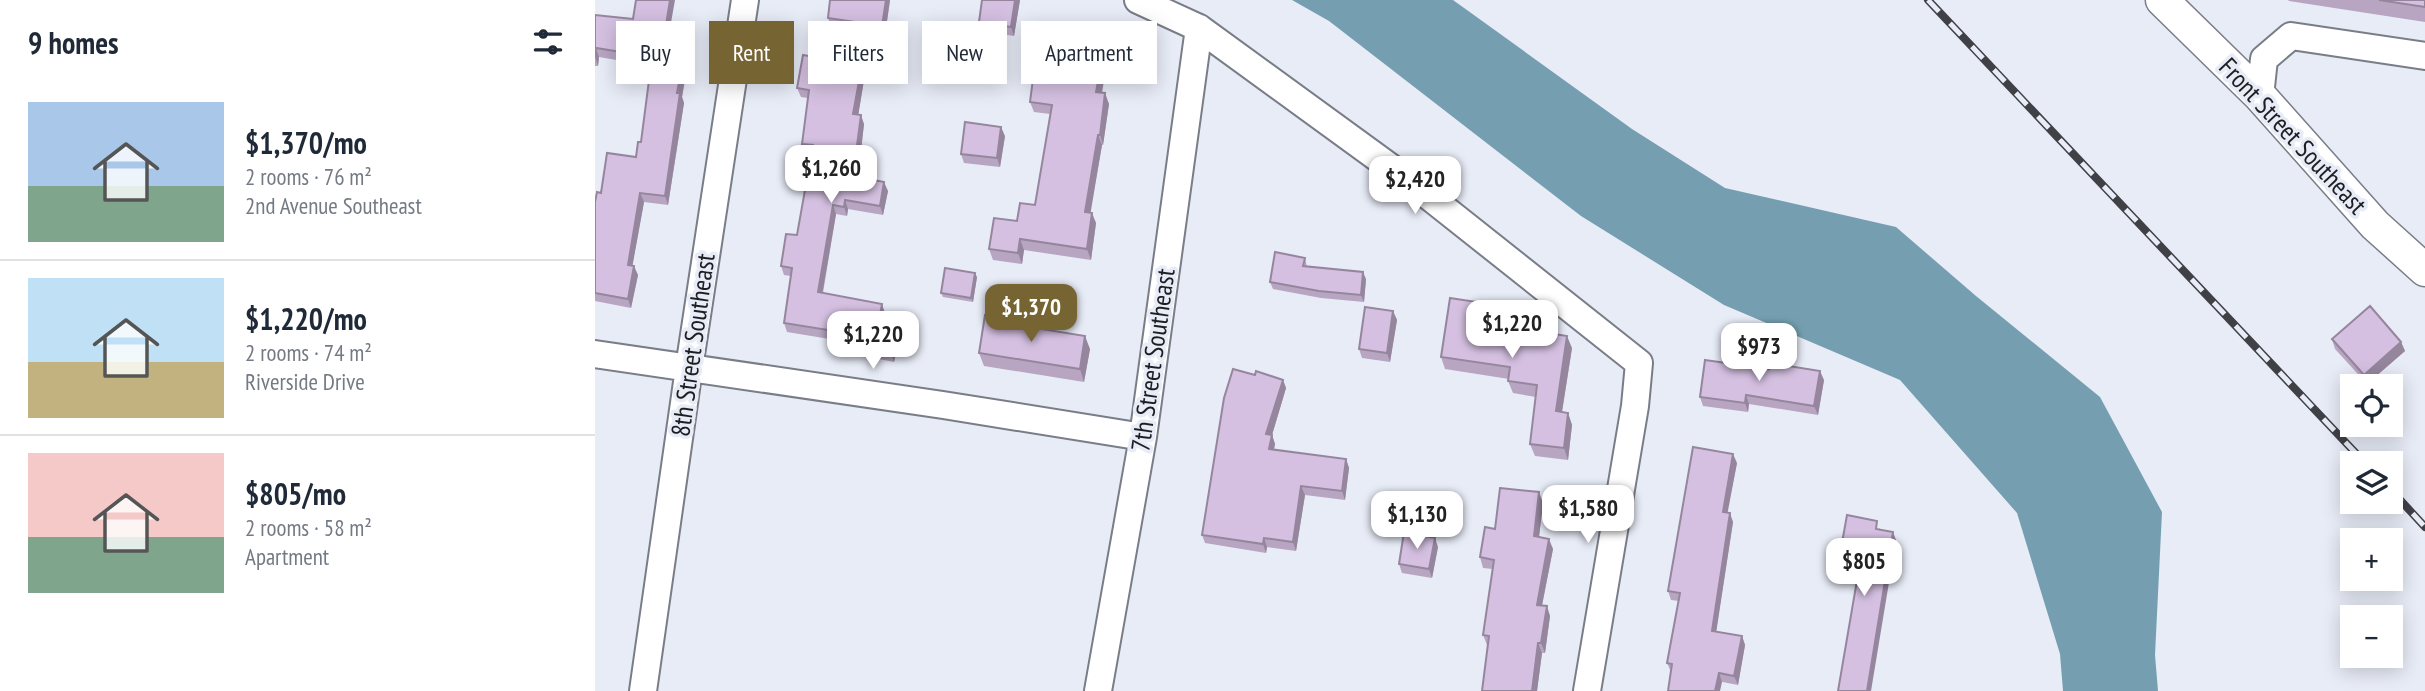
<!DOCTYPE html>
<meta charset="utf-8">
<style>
:root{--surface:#fff;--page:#f6f6f7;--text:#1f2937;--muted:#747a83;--line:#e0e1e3;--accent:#766433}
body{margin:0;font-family:"PT Sans Narrow",sans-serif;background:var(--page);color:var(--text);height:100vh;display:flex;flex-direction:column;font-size:26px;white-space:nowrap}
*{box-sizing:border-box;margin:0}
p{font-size:23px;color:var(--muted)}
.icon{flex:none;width:38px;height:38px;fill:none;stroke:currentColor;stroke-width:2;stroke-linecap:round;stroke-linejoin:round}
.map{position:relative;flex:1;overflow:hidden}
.drawer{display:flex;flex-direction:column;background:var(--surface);width:595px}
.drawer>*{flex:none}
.guide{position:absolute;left:21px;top:21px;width:665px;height:63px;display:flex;gap:14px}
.buttons{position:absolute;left:1745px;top:374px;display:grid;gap:14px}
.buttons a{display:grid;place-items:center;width:63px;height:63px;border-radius:0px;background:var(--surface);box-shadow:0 4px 18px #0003;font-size:35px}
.price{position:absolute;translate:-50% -60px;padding:0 16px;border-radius:14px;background:#fff;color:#222;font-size:23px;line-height:46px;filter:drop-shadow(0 2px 4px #0008)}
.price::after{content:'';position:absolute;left:50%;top:42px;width:21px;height:16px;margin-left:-10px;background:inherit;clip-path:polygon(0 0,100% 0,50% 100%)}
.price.on{background:var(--accent);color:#fff}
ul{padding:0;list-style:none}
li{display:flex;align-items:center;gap:21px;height:175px;padding:0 28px}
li+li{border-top:2px solid var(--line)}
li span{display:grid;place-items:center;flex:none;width:196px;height:140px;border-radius:0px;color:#555}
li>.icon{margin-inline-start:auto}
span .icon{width:84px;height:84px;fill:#fffc;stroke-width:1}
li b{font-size:30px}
h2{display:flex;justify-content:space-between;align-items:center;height:84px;padding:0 28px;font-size:30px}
.pill{padding:0 24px;border-radius:0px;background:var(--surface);box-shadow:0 4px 18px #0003;font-size:24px;line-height:63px}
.pill.on{background:var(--accent);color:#fff}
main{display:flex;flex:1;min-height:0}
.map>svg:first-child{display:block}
.water{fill:#759fb0}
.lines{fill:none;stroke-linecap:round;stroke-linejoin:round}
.minor-casing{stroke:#797d87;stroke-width:30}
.tertiary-casing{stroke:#797d87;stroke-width:35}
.minor{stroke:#fff;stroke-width:26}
.tertiary{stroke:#fff;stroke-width:32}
.rail-casing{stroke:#404147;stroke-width:8}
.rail{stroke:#e8ecf7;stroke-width:5;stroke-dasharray:16;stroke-linecap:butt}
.wall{fill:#b7a5c2}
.shaded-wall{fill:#95869e}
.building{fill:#d5c0e1;stroke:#95869e;stroke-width:2}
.labels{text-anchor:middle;stroke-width:7;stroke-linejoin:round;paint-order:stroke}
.street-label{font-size:26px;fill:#1d1e22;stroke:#e8ecf7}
</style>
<main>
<section class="drawer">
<h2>9 homes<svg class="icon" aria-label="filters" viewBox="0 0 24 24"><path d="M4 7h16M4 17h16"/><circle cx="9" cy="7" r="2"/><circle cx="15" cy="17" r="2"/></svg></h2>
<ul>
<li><span style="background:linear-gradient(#a9c7e8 60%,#7fa58c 0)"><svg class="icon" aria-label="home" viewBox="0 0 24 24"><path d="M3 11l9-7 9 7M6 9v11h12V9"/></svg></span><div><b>$1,370/mo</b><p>2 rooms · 76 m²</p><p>2nd Avenue Southeast</p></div></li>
<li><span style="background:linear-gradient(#bfe0f5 60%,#c2b280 0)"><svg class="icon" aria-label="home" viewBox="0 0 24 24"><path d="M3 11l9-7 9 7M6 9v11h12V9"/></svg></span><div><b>$1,220/mo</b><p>2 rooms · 74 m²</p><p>Riverside Drive</p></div></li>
<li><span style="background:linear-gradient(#f6c9c9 60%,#7fa58c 0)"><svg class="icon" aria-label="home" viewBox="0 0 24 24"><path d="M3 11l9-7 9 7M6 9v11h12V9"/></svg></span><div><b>$805/mo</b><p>2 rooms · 58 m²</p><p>Apartment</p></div></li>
</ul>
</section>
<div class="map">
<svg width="1830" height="691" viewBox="0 0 1830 691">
<rect width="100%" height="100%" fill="#e8ecf7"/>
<!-- water -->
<path class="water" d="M697 0H858L1037 129 1130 188 1301 227 1381 296 1505 397 1567 512 1560 655 1563 691H1468L1465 654 1422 513 1305 380 1129 305 986 216 734 21Z"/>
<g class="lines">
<defs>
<path id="minor" d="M543 0 604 28 817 183 1044 363 1040 406 992 691
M1665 96 1669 59 1696 36 1830 56
M0 354 348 405 548 437
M48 691 94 368 150 0
M503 691 548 437 604 28"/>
<path id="tertiary" d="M1567 0 1665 96 1780 225 1830 270"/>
</defs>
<!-- minor casing -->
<use href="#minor" class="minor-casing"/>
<!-- tertiary casing -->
<use href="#tertiary" class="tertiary-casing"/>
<!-- minor -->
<use href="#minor" class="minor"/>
<!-- tertiary -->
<use href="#tertiary" class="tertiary"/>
<defs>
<path id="rail" d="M1333 0 1771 464
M1796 490 1830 527"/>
</defs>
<!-- rail casing -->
<use href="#rail" class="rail-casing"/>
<!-- rail -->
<use href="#rail" class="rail"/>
</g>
<!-- wall -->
<path class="wall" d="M235 0H295L290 35 236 27 233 18Z
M425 0 419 36 387 31 384 22Z
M1693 0H1830V22L1694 1Z
M0 15 38 19 91 29 96 44 87 97 89 103 73 205 49 202 37 266 43 275 36 308 0 301V202L6 193 41 157 46 142 56 66 4 57 3 66H0Z
M512 30 516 40 507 93 514 104 508 145H507L495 212 501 223 496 260 429 250 427 264 398 260 394 249 440 205 455 114 439 112 435 102 457 74Z
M267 65 270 74 263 115 269 124 263 177 293 191 288 215 253 209 252 216 241 214 228 293 290 313 288 322 302 325 305 334 299 362 269 356 266 347 255 345 253 342 192 332 189 323 196 276 189 275 186 266 202 235 216 154 211 153 207 144 213 98 206 97 202 88Z
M410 136 405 167 369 163 366 154Z
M710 258 712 267 771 279 769 302 726 298 678 289 675 282Z
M382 277 378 302 348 297 346 293Z
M798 311 802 320 795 362 767 358 764 349Z
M912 318 911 326 977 348 967 412 973 413 977 425 973 460 940 456 935 444 941 397 918 393 913 381 914 379 850 369 846 357Z
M417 320 419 325 495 349 489 382 389 366 384 353Z
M1737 339 1806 342 1810 351 1772 384 1740 349Z
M1174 369 1229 380 1223 415 1154 404 1153 412 1108 406 1105 397Z
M660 375 688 380 691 388 677 435 680 444 679 450 751 459 754 468 750 500 710 495 701 551 672 547 671 553 610 543 607 535Z
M1142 463 1132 512 1138 522 1121 631 1147 636 1150 645 1143 685 1076 672 1072 663 1084 601 1076 600 1073 591Z
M948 503 944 537 958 549 947 606 955 616 950 653H947L942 691H887L893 645H892L888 635 898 569 888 568 885 557Z
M1285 528V530L1301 540 1265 564 1248 561 1245 554Z
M843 547 837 578 807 573 804 564Z"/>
<!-- shaded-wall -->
<path class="shaded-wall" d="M75 0H80L74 34 71 25Z
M291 0H295L290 35 287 26Z
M420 0H425L419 36 416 27Z
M91 29 96 44 87 97 89 103 73 205 70 196Z
M512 30 516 40 505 102 501 92Z
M1 48 4 57 3 66 0 57Z
M267 65 270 74 262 123 258 114Z
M510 93 514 104 508 145 505 135Z
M266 115 269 124 262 185 258 176Z
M406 127 410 136 405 167 402 158Z
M503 135 507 145 494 222 490 212Z
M289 182 293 191 288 215 285 206Z
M45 193 49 202 36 274 33 265Z
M250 200 253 209 252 216 249 207Z
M238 205 241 214 226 301 223 292Z
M497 213 501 223 496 260 492 249Z
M425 239 429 250 427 264 423 253Z
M39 266 43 275 36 308 33 299Z
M768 272 771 279 769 302 766 295Z
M380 273 382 277 378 302 376 298Z
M287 304 290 313 287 330 284 321Z
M908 306 912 318 909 337 904 325Z
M798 311 802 320 795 362 792 353Z
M302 325 305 334 299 362 296 353Z
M490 336 495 349 489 382 485 369Z
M972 336 977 348 965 424 961 411Z
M1806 342 1810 351 1772 384 1769 375Z
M1225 371 1229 380 1223 415 1219 406Z
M688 380 691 388 677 435 680 444 677 458 674 449 671 434Z
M1151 395 1154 404 1153 412 1150 403Z
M973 413 977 425 973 460 969 448Z
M1138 454 1142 463 1131 521 1128 512Z
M751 459 754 468 750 500 747 491Z
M706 486 710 495 701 551 698 542Z
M944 492 948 503 943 546 939 536Z
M1135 513 1138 522 1120 640 1117 631Z
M1298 532 1301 540 1276 691H1272Z
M669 538 672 547 671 553 668 544Z
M840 538 843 547 837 578 834 569Z
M954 539 958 549 945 615 942 605Z
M952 606 955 616 950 653 946 643Z
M1147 636 1150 645 1143 685 1139 676Z
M943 643 947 653 942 691H937Z
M1124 673 1127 682 1125 691H1120Z"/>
<!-- building -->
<path class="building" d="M41 0H75L71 25 91 29 90 34 93 35 82 93H85L70 196 45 193 33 265 39 266 33 299 0 293V202L2 192 6 193 12 153 41 157 43 142H46L57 57 1 48 0 56V15L38 19Z
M235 0H291L287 26 233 18Z
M387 0H420L416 27 384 22Z
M1784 0H1830V7Z
M467 22 512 30 501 92 510 93 505 135H503L490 212 497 213 492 249 425 239 423 253 394 249 399 218 422 221 425 203 440 205 457 105 435 102 439 71 457 74Z
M208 55 267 65 258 114 266 115 258 176 289 182 285 206 250 200 249 207 238 205 223 292 287 304 284 321 302 325 296 353 266 347 267 339 251 336 252 333 189 323 197 268 186 266 191 234 202 235 218 145 207 144 214 90 202 88Z
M370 122 406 127 402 158 366 154Z
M680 252 710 258 708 266 768 272 766 295 724 291 675 282Z
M350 268 380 273 376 298 346 293Z
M855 298 908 306 904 325 972 336 961 411 973 413 969 448 935 444 942 385 913 381 915 367 846 357Z
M1775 306 1806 342 1769 375 1737 339Z
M770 307 798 311 792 353 764 349Z
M390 315 417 320V324L490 336 485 369 384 353Z
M1110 360 1174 369 1175 363 1225 371 1219 406 1151 395 1150 403 1105 397Z
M638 369 660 375 661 371 688 380 671 434 677 435 674 449 751 459 747 491 706 486 698 542 669 538 668 544 607 535 629 398Z
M1098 447 1138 454 1128 512 1135 513 1117 631 1147 636 1139 676 1124 673 1120 691H1073L1077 664 1072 663 1085 593 1073 591Z
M905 488 944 492 939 536 954 539 942 605 952 606 946 643H943L937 691H887L894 636 888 635 899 560 885 557 890 527 900 529Z
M1252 515 1282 521 1281 529 1298 532 1272 691H1243L1266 557 1245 554Z
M809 532 840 538 834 569 804 564Z"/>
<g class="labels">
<!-- street labels -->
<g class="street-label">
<text transform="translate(1698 136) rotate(47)" y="9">Front Street Southeast</text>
<text transform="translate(98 345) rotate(-82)" y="9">8th Street Southeast</text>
<text transform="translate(558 360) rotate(-82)" y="9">7th Street Southeast</text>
</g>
</g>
</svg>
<div class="buttons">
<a><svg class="icon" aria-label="locate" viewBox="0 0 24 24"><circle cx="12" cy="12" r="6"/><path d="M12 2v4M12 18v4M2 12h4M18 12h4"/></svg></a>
<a><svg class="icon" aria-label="layers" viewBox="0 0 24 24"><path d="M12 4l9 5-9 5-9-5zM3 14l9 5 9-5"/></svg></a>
<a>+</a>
<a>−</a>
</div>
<b class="price" style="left:236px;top:205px">$1,260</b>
<b class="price" style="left:820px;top:216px">$2,420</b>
<b class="price on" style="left:436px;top:344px">$1,370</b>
<b class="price" style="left:917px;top:360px">$1,220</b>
<b class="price" style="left:278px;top:371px">$1,220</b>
<b class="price" style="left:1164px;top:383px">$973</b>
<b class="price" style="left:993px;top:545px">$1,580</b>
<b class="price" style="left:822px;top:551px">$1,130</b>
<b class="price" style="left:1269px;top:598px">$805</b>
<div class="guide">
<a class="pill">Buy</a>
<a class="pill on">Rent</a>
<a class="pill">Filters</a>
<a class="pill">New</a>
<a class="pill">Apartment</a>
</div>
</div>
</main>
